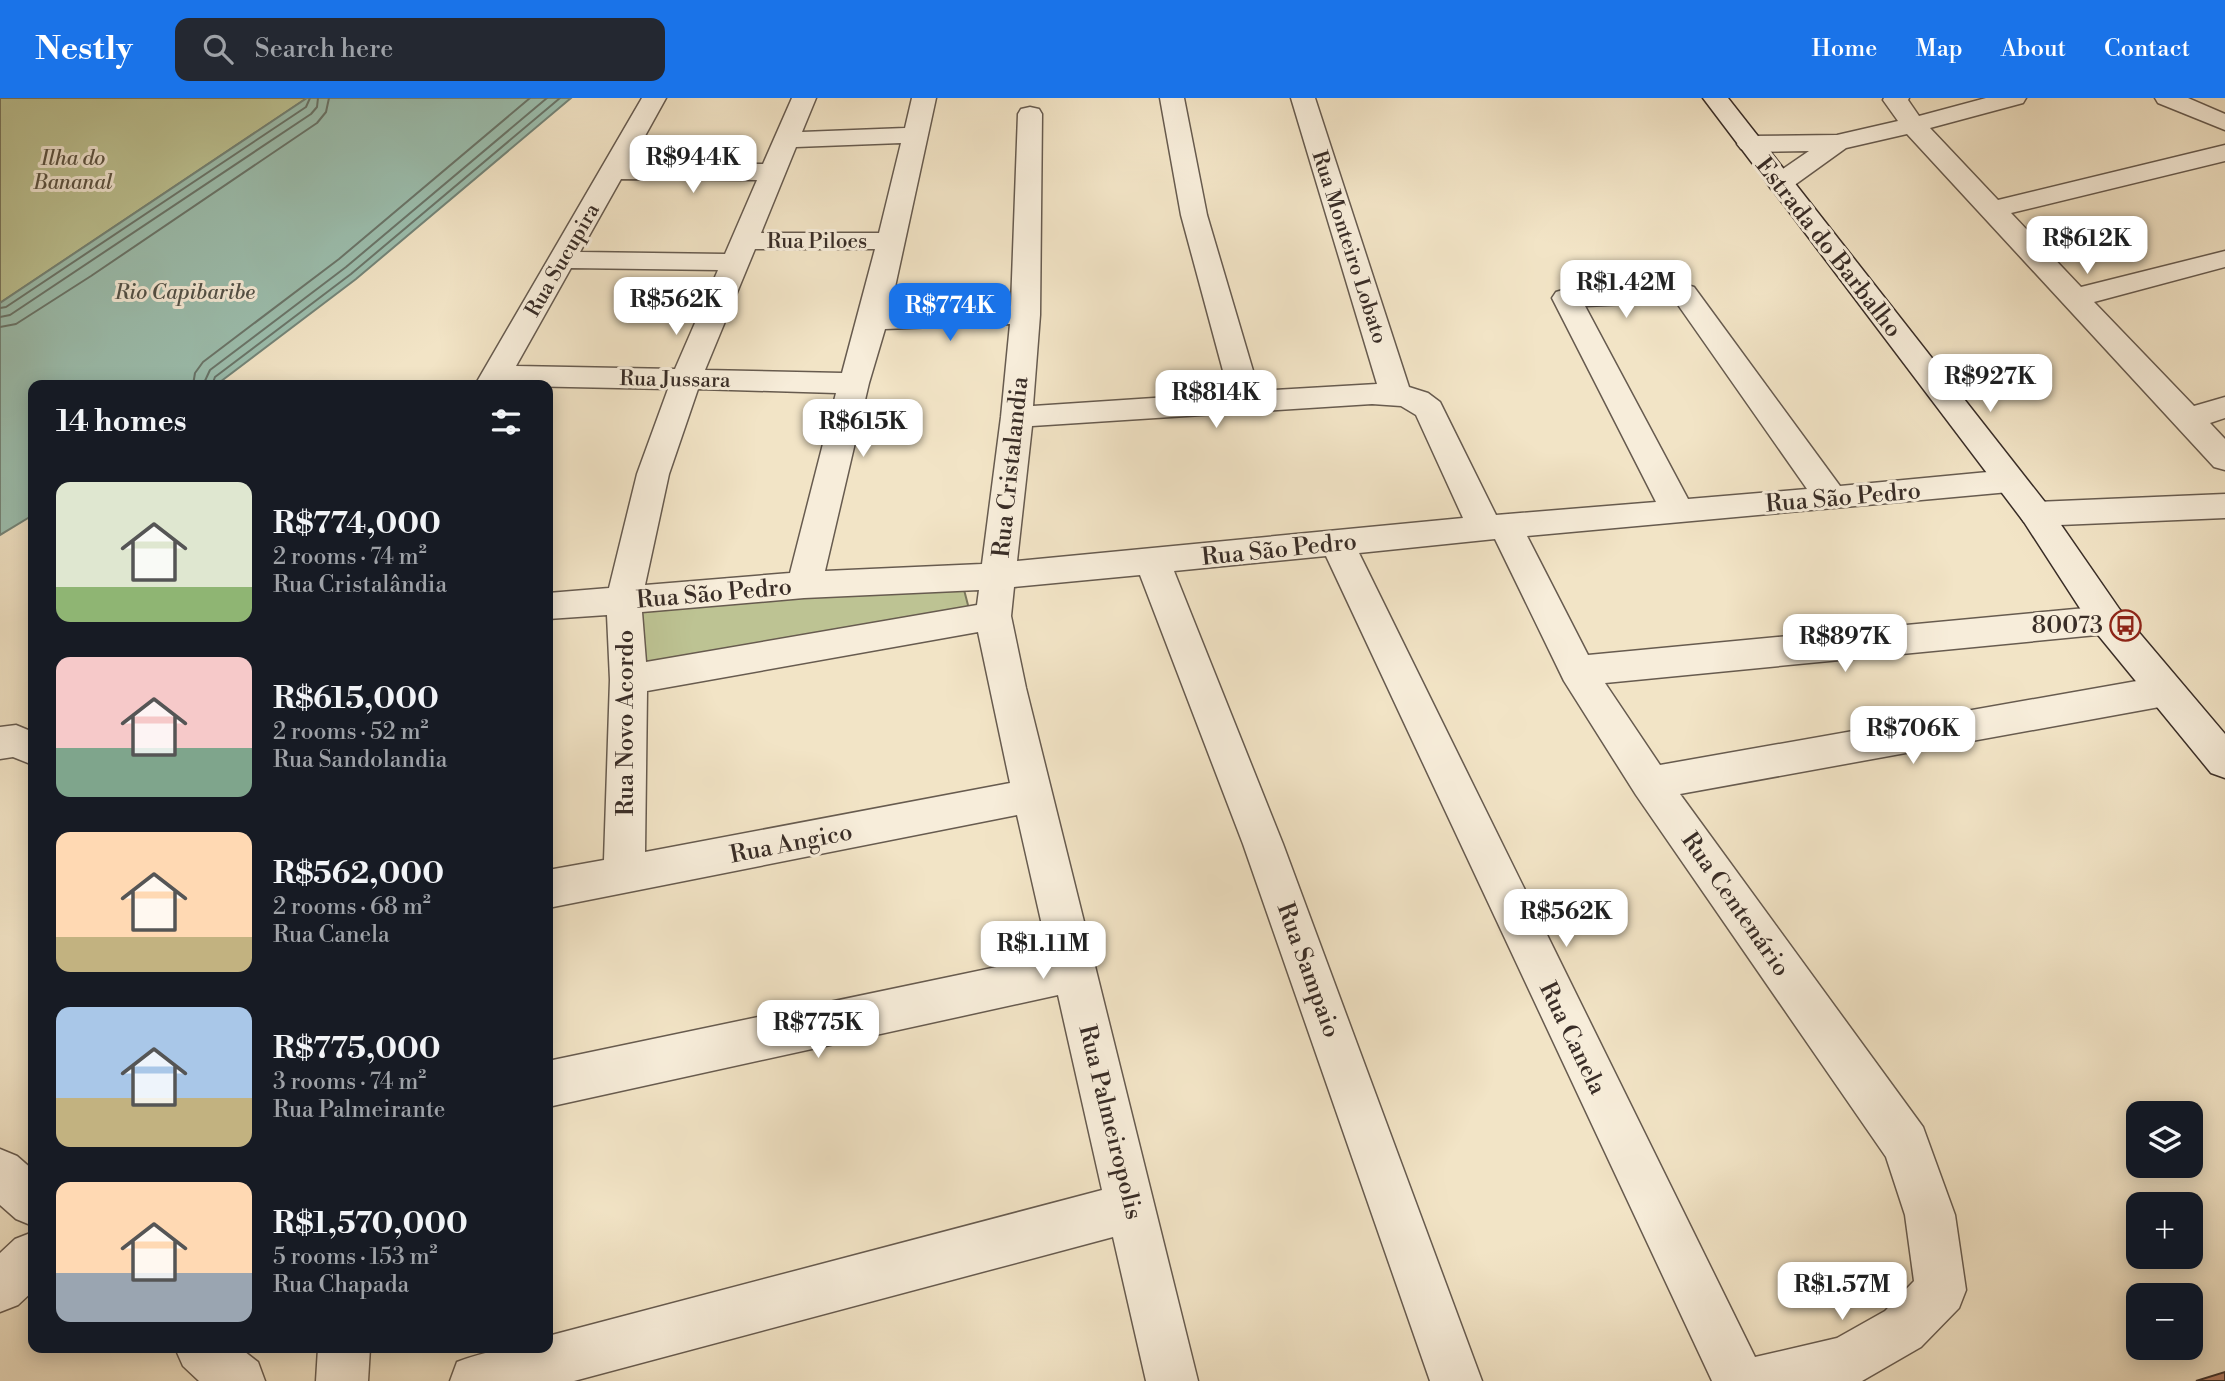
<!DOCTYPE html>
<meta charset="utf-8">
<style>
:root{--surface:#171b24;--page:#242831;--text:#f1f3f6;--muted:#9ea1a6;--accent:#1a73e8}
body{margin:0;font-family:"Libre Bodoni",serif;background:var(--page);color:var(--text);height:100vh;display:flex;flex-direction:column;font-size:26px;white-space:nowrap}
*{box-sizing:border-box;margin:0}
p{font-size:23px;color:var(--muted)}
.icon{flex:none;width:38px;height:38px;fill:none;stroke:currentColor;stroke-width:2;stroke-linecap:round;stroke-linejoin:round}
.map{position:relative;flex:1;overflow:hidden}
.panel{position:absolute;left:28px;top:282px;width:525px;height:973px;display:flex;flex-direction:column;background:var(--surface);border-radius:14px;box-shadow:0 4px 18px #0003}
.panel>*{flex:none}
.fabs{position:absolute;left:2126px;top:1003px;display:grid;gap:14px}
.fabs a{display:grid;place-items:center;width:77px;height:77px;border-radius:14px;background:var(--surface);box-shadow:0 4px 18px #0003;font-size:35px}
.price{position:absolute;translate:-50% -60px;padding:0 16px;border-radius:14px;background:#fff;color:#222;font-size:23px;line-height:46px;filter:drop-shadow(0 2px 4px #0008)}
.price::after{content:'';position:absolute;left:50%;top:42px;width:21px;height:16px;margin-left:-10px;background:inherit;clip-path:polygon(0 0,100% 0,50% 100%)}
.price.selected{background:var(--accent);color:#fff}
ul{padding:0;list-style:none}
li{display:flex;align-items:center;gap:21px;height:175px;padding:0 28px}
li span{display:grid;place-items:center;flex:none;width:196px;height:140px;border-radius:14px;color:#555}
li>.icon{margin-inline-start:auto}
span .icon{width:84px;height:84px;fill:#fffc;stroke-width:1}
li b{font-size:30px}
h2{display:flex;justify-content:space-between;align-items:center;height:84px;padding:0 28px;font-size:30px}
header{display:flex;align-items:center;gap:42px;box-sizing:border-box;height:98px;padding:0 35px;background:var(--accent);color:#fff}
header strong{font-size:33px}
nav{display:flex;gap:38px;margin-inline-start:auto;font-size:24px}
.search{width:490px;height:63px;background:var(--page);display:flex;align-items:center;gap:18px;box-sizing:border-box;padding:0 24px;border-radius:14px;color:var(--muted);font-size:26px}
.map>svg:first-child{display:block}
.green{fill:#bdc393;stroke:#7b785d;stroke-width:2}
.water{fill:#9cbfaf;stroke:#748579;stroke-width:2}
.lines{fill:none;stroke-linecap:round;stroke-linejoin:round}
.shore{stroke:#6a766b;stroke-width:2}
.street-casing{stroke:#675b4f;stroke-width:3}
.secondary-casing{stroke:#392d27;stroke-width:3}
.street{fill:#f7edda;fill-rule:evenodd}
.secondary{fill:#f7edda;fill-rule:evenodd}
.wall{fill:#b47c64;stroke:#392d27;stroke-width:2}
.labels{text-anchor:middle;stroke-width:6;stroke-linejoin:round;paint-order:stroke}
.far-park-label{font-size:21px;font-style:italic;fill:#5a5242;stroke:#f7edda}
.far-street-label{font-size:21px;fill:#392d27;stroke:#f7edda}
.far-water-label{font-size:21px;font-style:italic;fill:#525249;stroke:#f7edda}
.street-label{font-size:24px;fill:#392d27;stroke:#f7edda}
.poi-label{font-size:24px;fill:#392d27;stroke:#f7edda;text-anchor:end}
</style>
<header>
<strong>Nestly</strong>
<div class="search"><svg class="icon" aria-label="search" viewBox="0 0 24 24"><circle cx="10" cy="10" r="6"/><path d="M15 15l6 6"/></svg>Search here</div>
<nav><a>Home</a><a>Map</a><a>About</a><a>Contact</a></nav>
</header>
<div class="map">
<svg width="2225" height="1283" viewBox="0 0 2225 1283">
<rect width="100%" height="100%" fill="#f2e4c6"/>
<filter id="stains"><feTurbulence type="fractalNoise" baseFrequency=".00286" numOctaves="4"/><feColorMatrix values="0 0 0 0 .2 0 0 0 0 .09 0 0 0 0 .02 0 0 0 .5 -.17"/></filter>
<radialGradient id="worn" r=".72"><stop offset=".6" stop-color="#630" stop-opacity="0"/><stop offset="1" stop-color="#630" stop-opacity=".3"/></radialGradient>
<!-- green -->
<path class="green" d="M0 0H307L0 205Z
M962 484 969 511 641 567 642 510Z"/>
<!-- water -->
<path class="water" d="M307 0H571L356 181 216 287H33V417L0 437V205Z"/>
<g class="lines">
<!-- shore -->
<path class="shore" d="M0 210 6 209 306 9 310 0
M0 219 10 217 311 16 317 9 318 0
M0 229 16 226 91 178 317 25 326 14 329 0
M193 287 195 275 203 264 339 161 530 0
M203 287 210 272 346 169 547 0
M212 287 215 279 351 176 560 0"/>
<defs>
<path id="street" d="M642 0H666L630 65 763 66 792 0H816L802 34 905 30 912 0H936L890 212 1011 208 1018 16 1021 11 1030 9 1039 11 1042 16 1040 217 1033 308 1229 295 1181 117 1160 0H1184L1207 117 1259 293 1377 286 1291 0H1315L1409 289 1428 295 1440 304 1496 417 1656 404 1552 200 1556 194 1566 191 1684 186 1694 189 1840 388 2009 372 2021 375 2025 383 2021 391 2009 394 1527 438 1588 557 2107 508 2120 512 2125 522 2120 532 2107 536 1605 585 1660 667 2165 578 2178 582 2184 593 2178 604 2165 608 1680 696 1923 1029 1955 1117 1966 1192 1959 1210 1921 1249 1862 1283H1712L1326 458 1174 473 1283 746 1482 1283H1430L1243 746 1140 477 1014 489 1011 518 1026 590 1198 1283H1146L1113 1139 574 1283H450L457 1264C490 1251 513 1250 548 1250V1238L1102 1092 1058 897 548 1009V963L1049 858 1017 717 548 810V772L604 762 610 582 607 517 548 521V495L609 490 637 376 668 291 475 287ZM901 45 879 135H761L796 49ZM621 81 757 82 725 156 580 154ZM755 151H875L842 275 705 272ZM571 170 718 172 675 271 516 268ZM1676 204 1807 391 1688 401 1585 208ZM1010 226 1001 319 982 466 825 473 869 285 885 231ZM698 291 836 295 790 475 645 487 669 376ZM1372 306 1401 308 1416 317 1463 420 1017 463 1032 328ZM1495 441 1564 583 1636 697 1886 1059 1905 1117 1914 1183 1885 1213 1837 1240 1755 1259 1359 455ZM979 492 977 507 646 564 642 514 804 500ZM978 534 1010 685 645 754 647 593Z
M1884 0H1909L1908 2 1919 18 1986 0H2026L2023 5 1930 30 1998 102 2225 47V63L2011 115 2081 189 2225 153V169L2094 204 2194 308 2225 299V320L2210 325 2225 341V372L2214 369 1907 36 1846 50 1789 91 1780 93 1771 91 1767 85 1771 79 1809 53 1750 54 1741 51 1737 46 1741 41 1750 38 1837 37 1898 23 1883 2Z
M2155 0H2188L2225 16V32L2158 5Z
M2225 396V420L2036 428 2024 424 2019 416 2024 408 2036 404Z
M16 627 33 634V667L13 659 0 661V629Z
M0 1051 17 1058 33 1072V1128L16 1121 0 1107Z
M33 1134V1193L18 1207 0 1214V1155L15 1141Z
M175 1250H240L258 1264 265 1283H199L183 1268Z
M318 1250H370L368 1283H316Z"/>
<path id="secondary" d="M1703 0H1728L2048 408 2120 512 2225 636V680L2211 675 2094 532 2024 424Z"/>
</defs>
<!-- street casing -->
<use href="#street" class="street-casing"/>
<!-- secondary casing -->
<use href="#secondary" class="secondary-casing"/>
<!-- street -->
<use href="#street" class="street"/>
<!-- secondary -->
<use href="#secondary" class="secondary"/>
</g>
<!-- wall -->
<path class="wall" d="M2225 1274V1283H2196Z"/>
<!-- icons -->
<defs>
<symbol id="bus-ring" viewBox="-11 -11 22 22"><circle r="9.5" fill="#f7edda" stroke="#8f2418" stroke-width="1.5"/><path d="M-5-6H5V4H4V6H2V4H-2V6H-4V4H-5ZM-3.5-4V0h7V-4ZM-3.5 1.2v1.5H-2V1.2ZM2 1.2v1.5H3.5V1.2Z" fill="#8f2418"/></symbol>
</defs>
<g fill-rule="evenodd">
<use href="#bus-ring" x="2108" y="510" width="35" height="35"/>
</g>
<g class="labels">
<!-- far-park labels -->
<g class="far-park-label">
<text x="73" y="67">Ilha do<tspan x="73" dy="24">Bananal</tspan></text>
</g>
<!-- far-street labels -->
<g class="far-street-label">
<text x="817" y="150">Rua Piloes</text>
<text transform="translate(1350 149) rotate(72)" y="7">Rua Monteiro Lobato</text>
<text transform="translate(562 162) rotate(-60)" y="7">Rua Sucupira</text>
<text transform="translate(675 281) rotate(1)" y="7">Rua Jussara</text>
</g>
<!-- far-water labels -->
<g class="far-water-label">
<text x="185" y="201">Rio Capibaribe</text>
</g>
<!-- street labels -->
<g class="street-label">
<text transform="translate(1829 149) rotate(52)" y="8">Estrada do Barbalho</text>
<text transform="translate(1010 369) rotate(-84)" y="8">Rua Cristalandia</text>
<text transform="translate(1843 399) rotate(-5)" y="8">Rua São Pedro</text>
<text transform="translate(1279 451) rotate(-6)" y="8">Rua São Pedro</text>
<text transform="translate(714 495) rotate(-5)" y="8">Rua São Pedro</text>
<text transform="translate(625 625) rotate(-90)" y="8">Rua Novo Acordo</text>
<text transform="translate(791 745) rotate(-11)" y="8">Rua Angico</text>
<text transform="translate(1736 806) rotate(55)" y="8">Rua Centenário</text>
<text transform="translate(1309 872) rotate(70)" y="8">Rua Sampaio</text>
<text transform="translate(1573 940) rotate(64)" y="8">Rua Canela</text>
<text transform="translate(1111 1024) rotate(76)" y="8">Rua Palmeiropolis</text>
</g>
<!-- poi labels -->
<g class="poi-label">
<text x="2103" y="535">80073</text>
</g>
</g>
<rect width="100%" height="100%" filter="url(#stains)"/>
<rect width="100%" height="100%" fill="url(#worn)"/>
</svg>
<div class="fabs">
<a><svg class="icon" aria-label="layers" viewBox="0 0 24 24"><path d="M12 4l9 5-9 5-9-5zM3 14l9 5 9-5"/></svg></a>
<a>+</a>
<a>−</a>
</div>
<b class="price" style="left:693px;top:97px">R$944K</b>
<b class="price" style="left:2087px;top:178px">R$612K</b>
<b class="price" style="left:1626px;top:222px">R$1.42M</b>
<b class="price" style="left:676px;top:239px">R$562K</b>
<b class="price selected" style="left:950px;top:245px">R$774K</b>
<b class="price" style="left:1990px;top:316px">R$927K</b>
<b class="price" style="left:1216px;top:332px">R$814K</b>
<b class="price" style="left:863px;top:361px">R$615K</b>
<b class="price" style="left:1845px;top:576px">R$897K</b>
<b class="price" style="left:1913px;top:668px">R$706K</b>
<b class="price" style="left:1566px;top:851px">R$562K</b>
<b class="price" style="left:1043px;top:883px">R$1.11M</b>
<b class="price" style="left:818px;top:962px">R$775K</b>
<b class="price" style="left:1842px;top:1224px">R$1.57M</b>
<section class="panel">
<h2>14 homes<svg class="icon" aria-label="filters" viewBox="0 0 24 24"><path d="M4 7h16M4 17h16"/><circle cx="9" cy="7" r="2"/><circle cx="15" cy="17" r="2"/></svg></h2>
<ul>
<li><span style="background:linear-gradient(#dfe7d0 75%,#8fb573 0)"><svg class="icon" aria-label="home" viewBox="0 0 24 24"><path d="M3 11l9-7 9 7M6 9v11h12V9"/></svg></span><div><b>R$774,000</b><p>2 rooms · 74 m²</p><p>Rua Cristalândia</p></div></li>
<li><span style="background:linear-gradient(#f6c9c9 65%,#7fa58c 0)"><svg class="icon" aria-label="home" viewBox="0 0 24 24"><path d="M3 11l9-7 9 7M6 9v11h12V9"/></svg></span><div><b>R$615,000</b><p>2 rooms · 52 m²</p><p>Rua Sandolandia</p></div></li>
<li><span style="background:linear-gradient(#ffd9b3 75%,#c2b280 0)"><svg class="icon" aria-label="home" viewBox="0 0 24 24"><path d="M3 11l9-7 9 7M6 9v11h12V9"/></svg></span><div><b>R$562,000</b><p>2 rooms · 68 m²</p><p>Rua Canela</p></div></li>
<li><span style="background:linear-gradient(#a9c7e8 65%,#c2b280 0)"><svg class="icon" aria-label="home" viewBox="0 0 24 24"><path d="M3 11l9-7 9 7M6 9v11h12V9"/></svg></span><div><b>R$775,000</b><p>3 rooms · 74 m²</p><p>Rua Palmeirante</p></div></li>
<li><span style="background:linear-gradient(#ffd9b3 65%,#9aa5b1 0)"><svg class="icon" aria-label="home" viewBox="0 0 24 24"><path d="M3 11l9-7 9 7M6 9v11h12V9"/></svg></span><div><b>R$1,570,000</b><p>5 rooms · 153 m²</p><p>Rua Chapada</p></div></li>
</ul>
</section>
</div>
